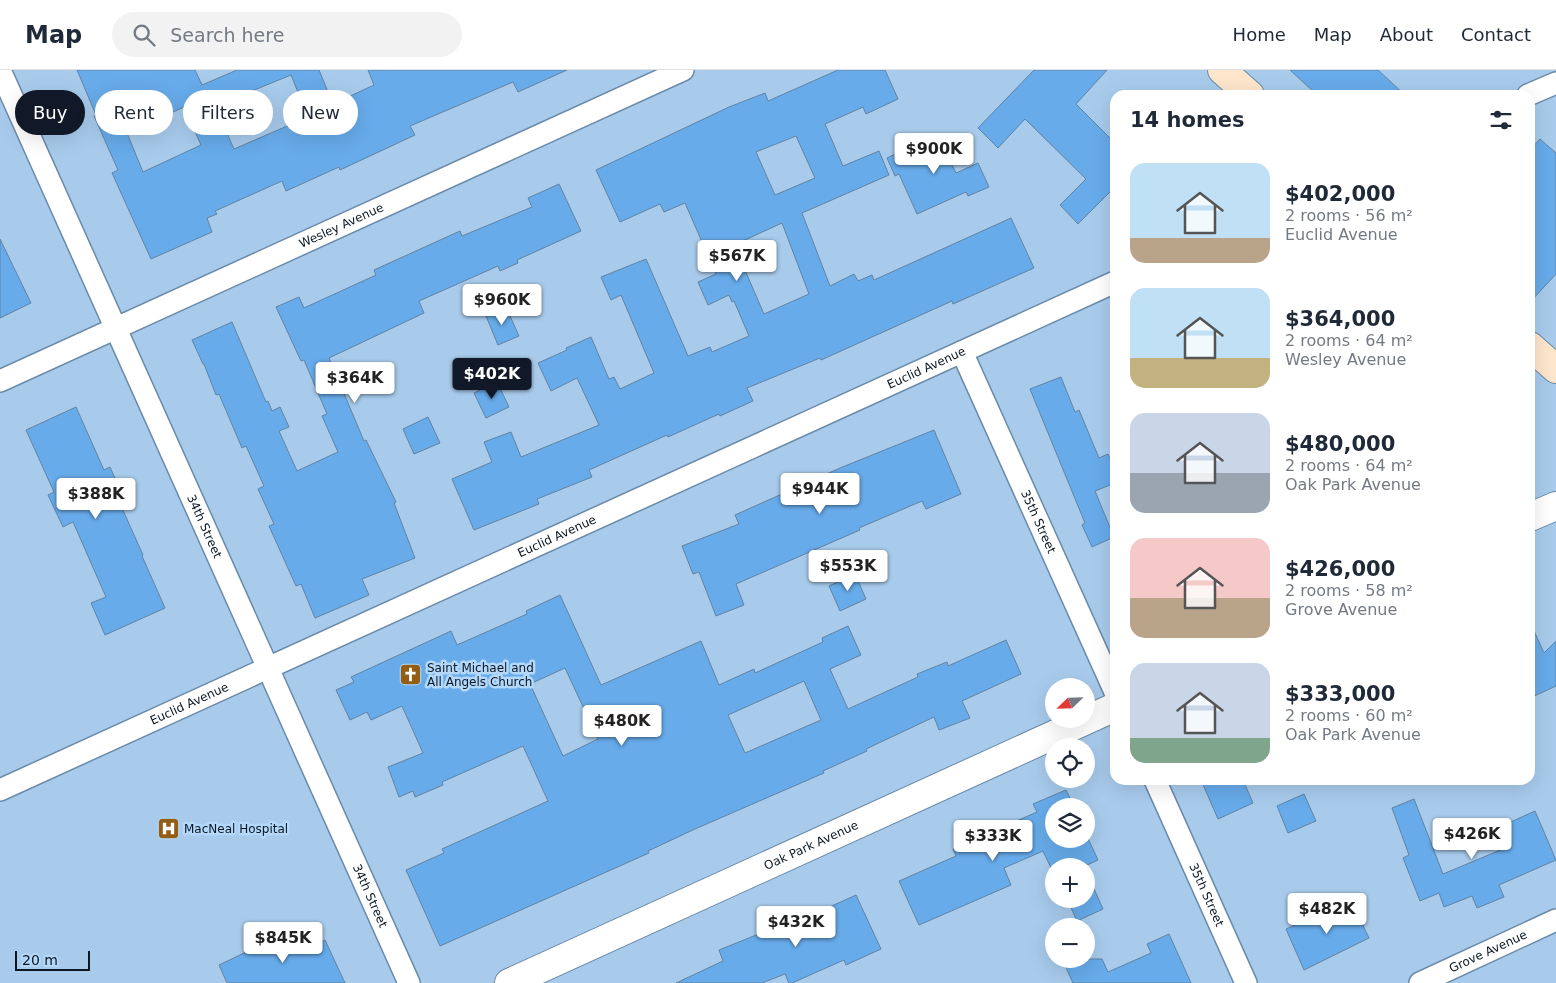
<!DOCTYPE html>
<meta charset="utf-8">
<style>
:root{--surface:#fff;--page:#f2f2f3;--text:#1f2937;--muted:#747a83;--line:#e0e1e3;--accent:#111827}
body{margin:0;font-family:"DejaVu Sans",sans-serif;background:var(--page);color:var(--text);height:100vh;display:flex;flex-direction:column;font-size:19px;white-space:nowrap}
*{box-sizing:border-box;margin:0}
p{font-size:16px;color:var(--muted)}
.icon{flex:none;width:28px;height:28px;fill:none;stroke:currentColor;stroke-width:2;stroke-linecap:round;stroke-linejoin:round}
.map{position:relative;flex:1;overflow:hidden}
.drawer{position:absolute;left:1110px;top:20px;width:425px;height:695px;display:flex;flex-direction:column;background:var(--surface);border-radius:15px;box-shadow:0 5px 20px #0002}
.drawer>*{flex:none}
.hud{position:absolute;left:15px;top:20px;width:475px;height:45px;display:flex;gap:10px}
.needle{width:32px;rotate:247deg}
.tools{position:absolute;left:1045px;top:608px;display:grid;gap:10px}
.tools a{display:grid;place-items:center;width:50px;height:50px;border-radius:50%;background:var(--surface);box-shadow:0 5px 20px #0002;font-size:25px}
.scale{position:absolute;left:15px;bottom:12px;width:75px;box-sizing:border-box;padding-left:5px;border:2px solid #0b1824;border-top:0;font-size:14px;line-height:18px;white-space:nowrap;color:#0b1824;-webkit-text-stroke:4px #b4d8fa;paint-order:stroke}
.price{position:absolute;translate:-50% -42px;padding:0 11px;border-radius:5px;background:#fff;color:#222;font-size:16px;line-height:32px;filter:drop-shadow(0 1px 2px #0008)}
.price::after{content:'';position:absolute;left:50%;top:30px;width:15px;height:11px;margin-left:-8px;background:inherit;clip-path:polygon(0 0,100% 0,50% 100%)}
.price.selected{background:var(--accent);color:#fff}
ul{padding:0;list-style:none}
li{display:flex;align-items:center;gap:15px;height:125px;padding:0 20px}
li span{display:grid;place-items:center;flex:none;width:140px;height:100px;border-radius:15px;color:#555}
li>.icon{margin-inline-start:auto}
span .icon{width:60px;height:60px;fill:#fffc;stroke-width:1}
li b{font-size:21px}
h2{display:flex;justify-content:space-between;align-items:center;height:60px;padding:0 20px;font-size:21px}
.tag{padding:0 18px;border-radius:22px;background:var(--surface);box-shadow:0 5px 20px #0002;font-size:18px;line-height:45px}
.tag.selected{background:var(--accent);color:#fff}
header{display:flex;align-items:center;gap:30px;box-sizing:border-box;height:70px;padding:0 25px;background:var(--surface);border-bottom:1px solid var(--line)}
header strong{font-size:24px}
nav{display:flex;gap:28px;margin-inline-start:auto;font-size:18px}
.search{width:350px;height:45px;background:var(--page);display:flex;align-items:center;gap:12px;box-sizing:border-box;padding:0 18px;border-radius:28px;color:var(--muted);font-size:19px}
.map>svg:first-child{display:block}
.building{fill:#67abea;stroke:#6283a2;fill-rule:evenodd}
.lines{fill:none;stroke-linecap:round;stroke-linejoin:round}
.minor-casing{stroke:#6a8aaa;stroke-width:24}
.tertiary-casing{stroke:#6a8aaa;stroke-width:30}
.secondary-casing{stroke:#6a8aaa;stroke-width:30}
.minor{stroke:#fff;stroke-width:21}
.tertiary{stroke:#fff;stroke-width:28}
.secondary{stroke:#fee6cc;stroke-width:28}
.labels{text-anchor:middle;stroke-width:5;stroke-linejoin:round;paint-order:stroke}
.street-label{font-size:12px;fill:#0b1824;stroke:#b4d8fa}
.poi-label{font-size:12px;fill:#0b1824;stroke:#b4d8fa;text-anchor:start}
</style>
<header>
<strong>Map</strong>
<div class="search"><svg class="icon" aria-label="search" viewBox="0 0 24 24"><circle cx="10" cy="10" r="6"/><path d="M15 15l6 6"/></svg>Search here</div>
<nav><a>Home</a><a>Map</a><a>About</a><a>Contact</a></nav>
</header>
<div class="map">
<svg width="1556" height="913" viewBox="0 0 1556 913">
<rect width="100%" height="100%" fill="#a8cbec"/>
<!-- building -->
<path class="building" d="M77 0H195L202 15 237 0H319L333 34 374 15 368 0H567L518 22 513 12 410 56 415 65 340 100 339 97 286 121 282 111 215 141 217 144 207 148 212 162 151 189 112 103 118 100 94 46 96 45ZM291 5 308 47 234 79 215 36ZM184 37 201 75 143 102 127 63Z
M838 0H885L898 29 866 44 863 37 825 54 843 96 879 81 889 105 802 143 830 216 854 204 858 211 872 205 874 210 1011 148 1034 198 953 234 952 231 821 290 820 288 747 318 753 331 720 346 719 344 668 367 667 365 589 400 592 407 537 429 539 434 474 460 452 409 492 392 484 372 511 362 521 387 599 355 577 308 551 321 538 293 567 280 566 278 591 267 609 309 614 307 620 319 654 303 621 225 611 230 601 207 646 189 688 286 710 277 712 282 749 266 734 231 732 232 729 225 708 235 698 212 716 204 685 133 664 142 660 134 620 152 596 100 729 37 765 23 768 31ZM796 66 815 108 775 125 756 82ZM782 153 809 224 764 244 734 175Z
M1034 0H1107L1076 34 1115 73V117L1078 154 1060 135 1086 109 1025 49 998 78 978 58Z
M1290 0H1378L1405 25H1317Z
M937 64 956 103 978 93 989 117 968 126 966 122 917 144 899 104 895 106 887 88Z
M1540 69 1556 83V204L1530 232V80Z
M559 114 581 161 517 190 518 193 500 201 498 196 419 231 424 243 329 288 364 371 366 370 396 432 394 433 415 488 362 509 369 525 315 548 301 514 296 516 269 456 274 454 258 419 264 416 246 376 242 378 219 324 216 325 204 294H203L192 270 232 252 266 332 268 331 272 341 280 337 289 357 279 361 297 401 338 382 322 346 327 344 304 290 301 291 276 237 299 227 304 238 376 205 374 200 460 161 462 166 532 137 528 128Z
M0 169 31 233 0 248Z
M506 237 519 266 498 275 486 246Z
M1061 307 1075 342 1079 340 1099 388 1108 384 1115 401V413L1095 421 1114 467 1092 477 1082 455 1085 453 1030 319Z
M497 312 509 337 486 348 474 323Z
M76 337 104 400 110 397 118 415 113 418 143 485 142 486 165 538 105 565 91 533 106 527 73 452 63 457 48 425 54 422 26 360Z
M428 347 440 373 414 384 403 359Z
M934 360 961 424 926 439 922 431 859 458 860 460 736 514 744 535 716 546 699 502 693 504 682 476 739 454 735 445 840 398Z
M855 504 866 529 840 541 829 516Z
M560 525 601 615 701 571 719 615 754 599 755 603 823 572 822 568 848 556 861 585 830 599 848 639 918 607 917 604 947 592 948 596 1006 570 1021 604 962 631 970 648 939 660 934 647 866 679 867 681 823 701 824 703 695 759 648 781 649 783 440 876 406 800 444 783 442 779 548 731 523 676 442 712 443 715 415 727 413 721 399 727 388 697 423 683 402 636 371 650 367 642 350 650 336 620 354 612 351 607 451 561 457 575 527 544 526 541ZM565 598 598 669 563 686 530 614ZM804 611 821 650 745 683 728 645Z
M1530 552 1544 583 1556 571V616L1530 628Z
M1201 710H1243L1253 733 1218 749Z
M1066 720 1074 736H1054V769H1086V764L1098 790 1085 796H1054V800H1052L1043 781 1004 798 1011 815 919 855 899 811 956 786 953 779 1037 742 1033 734Z
M1304 724 1316 751 1288 763 1277 736Z
M1414 729 1443 804 1510 776 1502 756 1535 741 1556 790 1499 815 1504 827 1477 838 1472 826 1444 837 1439 823 1420 831 1403 788 1409 785 1392 738Z
M1086 801 1103 839 1077 851 1067 829H1086Z
M856 825 881 879 846 895 844 890 792 913H789L785 904 762 913H676L723 891 719 880 766 861V859L799 845 801 850Z
M1345 834 1349 842 1355 839 1369 868 1304 900 1286 859Z
M288 862 298 883 325 870 345 913H227L219 895Z
M1169 864 1191 913H1073L1062 889H1102L1108 902 1151 883 1147 874Z"/>
<g class="lines">
<defs>
<g id="minor">
<path id="s1" d="M0 0 409 913"/>
<path d="M1528 25 1556 13"/>
<path id="s2" d="M962 282 1115 622"/>
<path id="s3" d="M0 311 683 0"/>
<path id="s4" d="M1155 710 1246 913"/>
<path id="s5" d="M0 720 1115 212"/>
<path id="s6" d="M1420 913 1556 850"/>
</g>
<g id="tertiary">
<path d="M1530 447 1556 436"/>
<path id="s7" d="M509 913 1115 637"/>
</g>
<path id="secondary" d="M1222 0 1250 25
M1530 276 1556 299"/>
</defs>
<!-- minor casing -->
<use href="#minor" class="minor-casing"/>
<!-- tertiary casing -->
<use href="#tertiary" class="tertiary-casing"/>
<!-- secondary casing -->
<use href="#secondary" class="secondary-casing"/>
<!-- minor -->
<use href="#minor" class="minor"/>
<!-- tertiary -->
<use href="#tertiary" class="tertiary"/>
<!-- secondary -->
<use href="#secondary" class="secondary"/>
</g>
<!-- icons -->
<defs>
<symbol id="church-square" viewBox="-11 -11 22 22"><rect x="-9" y="-9" width="18" height="18" rx="4" fill="#935d14" stroke="#b4d8fa"/><path d="M-1.2-6h2.4v3.5h3.3v2.4h-3.3V6h-2.4V-.1h-3.3v-2.4h3.3Z" fill="#fff"/></symbol>
<symbol id="hospital-square" viewBox="-11 -11 22 22"><rect x="-9" y="-9" width="18" height="18" rx="4" fill="#935d14" stroke="#b4d8fa"/><path d="M-5-5h3v3.5h4V-5h3V5h-3V1.5h-4V5h-3Z" fill="#fff"/></symbol>
</defs>
<g fill-rule="evenodd">
<use href="#church-square" x="398" y="592" width="25" height="25"/>
<use href="#hospital-square" x="156" y="746" width="25" height="25"/>
</g>
<g class="labels">
<!-- street labels -->
<g class="street-label">
<text dy="4" stroke="none"><textPath href="#s3" startOffset="375">Wesley Avenue</textPath></text>
<text dy="4" stroke="none"><textPath href="#s5" startOffset="1018">Euclid Avenue</textPath></text>
<text dy="4" stroke="none"><textPath href="#s2" startOffset="186">35th Street</textPath></text>
<text dy="4" stroke="none"><textPath href="#s1" startOffset="500">34th Street</textPath></text>
<text dy="4" stroke="none"><textPath href="#s5" startOffset="612">Euclid Avenue</textPath></text>
<text dy="4" stroke="none"><textPath href="#s5" startOffset="208">Euclid Avenue</textPath></text>
<text dy="4" stroke="none"><textPath href="#s7" startOffset="332">Oak Park Avenue</textPath></text>
<text dy="4" stroke="none"><textPath href="#s4" startOffset="126">35th Street</textPath></text>
<text dy="4" stroke="none"><textPath href="#s1" startOffset="905">34th Street</textPath></text>
<text dy="4" stroke="none"><textPath href="#s6" startOffset="75">Grove Avenue</textPath></text>
</g>
<!-- poi labels -->
<g class="poi-label">
<text x="427" y="602">Saint Michael and<tspan x="427" dy="14">All Angels Church</tspan></text>
<text x="184" y="763">MacNeal Hospital</text>
</g>
</g>
</svg>
<div class="tools">
<a><svg class="needle" viewBox="-14 -14 28 28"><path d="M0-13l5 13h-10z" fill="#e53935"/><path d="M0 13l5-13h-10z" fill="#747a83"/></svg></a>
<a><svg class="icon" aria-label="locate" viewBox="0 0 24 24"><circle cx="12" cy="12" r="6"/><path d="M12 2v4M12 18v4M2 12h4M18 12h4"/></svg></a>
<a><svg class="icon" aria-label="layers" viewBox="0 0 24 24"><path d="M12 4l9 5-9 5-9-5zM3 14l9 5 9-5"/></svg></a>
<a>+</a>
<a>−</a>
</div>
<div class="scale">20 m</div>
<b class="price" style="left:934px;top:105px">$900K</b>
<b class="price" style="left:737px;top:212px">$567K</b>
<b class="price" style="left:502px;top:256px">$960K</b>
<b class="price selected" style="left:492px;top:330px">$402K</b>
<b class="price" style="left:355px;top:334px">$364K</b>
<b class="price" style="left:820px;top:445px">$944K</b>
<b class="price" style="left:96px;top:450px">$388K</b>
<b class="price" style="left:848px;top:522px">$553K</b>
<b class="price" style="left:622px;top:677px">$480K</b>
<b class="price" style="left:1472px;top:790px">$426K</b>
<b class="price" style="left:993px;top:792px">$333K</b>
<b class="price" style="left:1327px;top:865px">$482K</b>
<b class="price" style="left:796px;top:878px">$432K</b>
<b class="price" style="left:283px;top:894px">$845K</b>
<div class="hud">
<a class="tag selected">Buy</a>
<a class="tag">Rent</a>
<a class="tag">Filters</a>
<a class="tag">New</a>
</div>
<section class="drawer">
<h2>14 homes<svg class="icon" aria-label="filters" viewBox="0 0 24 24"><path d="M4 7h16M4 17h16"/><circle cx="9" cy="7" r="2"/><circle cx="15" cy="17" r="2"/></svg></h2>
<ul>
<li><span style="background:linear-gradient(#bfe0f5 75%,#b9a48a 0)"><svg class="icon" aria-label="home" viewBox="0 0 24 24"><path d="M3 11l9-7 9 7M6 9v11h12V9"/></svg></span><div><b>$402,000</b><p>2 rooms · 56 m²</p><p>Euclid Avenue</p></div></li>
<li><span style="background:linear-gradient(#bfe0f5 70%,#c2b280 0)"><svg class="icon" aria-label="home" viewBox="0 0 24 24"><path d="M3 11l9-7 9 7M6 9v11h12V9"/></svg></span><div><b>$364,000</b><p>2 rooms · 64 m²</p><p>Wesley Avenue</p></div></li>
<li><span style="background:linear-gradient(#c9d6e8 60%,#9aa5b1 0)"><svg class="icon" aria-label="home" viewBox="0 0 24 24"><path d="M3 11l9-7 9 7M6 9v11h12V9"/></svg></span><div><b>$480,000</b><p>2 rooms · 64 m²</p><p>Oak Park Avenue</p></div></li>
<li><span style="background:linear-gradient(#f6c9c9 60%,#b9a48a 0)"><svg class="icon" aria-label="home" viewBox="0 0 24 24"><path d="M3 11l9-7 9 7M6 9v11h12V9"/></svg></span><div><b>$426,000</b><p>2 rooms · 58 m²</p><p>Grove Avenue</p></div></li>
<li><span style="background:linear-gradient(#c9d6e8 75%,#7fa58c 0)"><svg class="icon" aria-label="home" viewBox="0 0 24 24"><path d="M3 11l9-7 9 7M6 9v11h12V9"/></svg></span><div><b>$333,000</b><p>2 rooms · 60 m²</p><p>Oak Park Avenue</p></div></li>
</ul>
</section>
</div>
